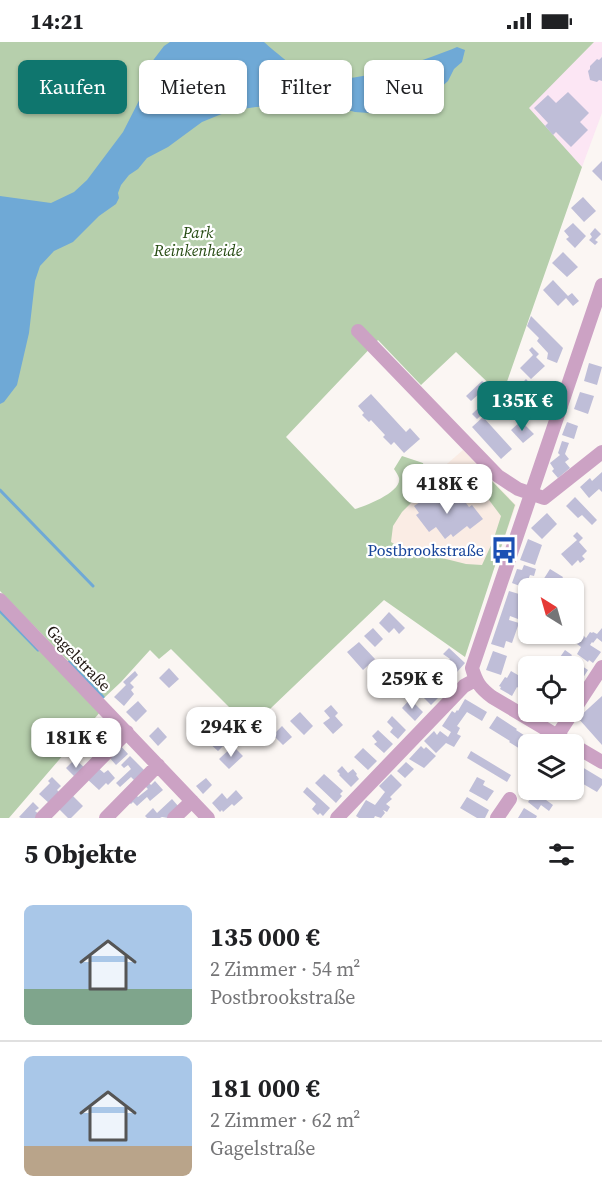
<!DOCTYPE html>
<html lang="de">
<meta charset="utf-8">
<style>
:root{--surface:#fff;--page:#f6f6f6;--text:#202124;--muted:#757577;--line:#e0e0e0;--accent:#0f766e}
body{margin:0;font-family:"Source Serif 4",serif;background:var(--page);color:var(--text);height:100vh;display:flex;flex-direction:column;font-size:22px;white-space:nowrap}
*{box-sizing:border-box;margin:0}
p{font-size:20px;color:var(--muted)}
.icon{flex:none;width:33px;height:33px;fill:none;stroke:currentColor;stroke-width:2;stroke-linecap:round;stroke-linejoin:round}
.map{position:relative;height:776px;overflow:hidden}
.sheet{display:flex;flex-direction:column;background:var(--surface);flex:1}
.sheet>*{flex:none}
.hud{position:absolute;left:18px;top:18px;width:567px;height:54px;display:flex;gap:12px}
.needle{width:39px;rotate:323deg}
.tools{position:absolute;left:518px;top:536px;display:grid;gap:12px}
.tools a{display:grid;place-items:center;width:66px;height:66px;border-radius:9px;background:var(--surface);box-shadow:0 2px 4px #0004;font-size:30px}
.price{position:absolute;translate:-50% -51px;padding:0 14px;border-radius:12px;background:#fff;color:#222;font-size:20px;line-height:39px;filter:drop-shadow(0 2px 3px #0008)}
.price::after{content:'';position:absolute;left:50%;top:36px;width:18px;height:14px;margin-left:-9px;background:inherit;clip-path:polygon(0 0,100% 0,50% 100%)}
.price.on{background:var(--accent);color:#fff}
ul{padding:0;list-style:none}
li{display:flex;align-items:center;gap:18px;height:150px;padding:0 24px}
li+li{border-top:2px solid var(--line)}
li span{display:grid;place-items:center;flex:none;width:168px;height:120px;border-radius:9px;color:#555}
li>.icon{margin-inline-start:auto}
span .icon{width:72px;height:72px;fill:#fffc;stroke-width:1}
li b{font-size:26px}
h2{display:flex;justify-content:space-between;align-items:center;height:72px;padding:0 24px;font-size:26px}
.chip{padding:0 21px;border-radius:9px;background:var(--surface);box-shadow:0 2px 4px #0004;font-size:21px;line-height:54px}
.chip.on{background:var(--accent);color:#fff}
.status{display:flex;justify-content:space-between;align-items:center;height:42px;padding:0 30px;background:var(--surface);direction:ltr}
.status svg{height:16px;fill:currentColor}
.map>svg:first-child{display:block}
.commercial{fill:#fce6f4}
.built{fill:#faece4}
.green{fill:#b6cfac}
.water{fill:#6fa9d6}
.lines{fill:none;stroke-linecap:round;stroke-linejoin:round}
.stream{stroke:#6fa9d6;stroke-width:3}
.building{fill:#bfbed8}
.minor{stroke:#cca2c4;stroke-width:14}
.labels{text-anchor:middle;stroke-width:4.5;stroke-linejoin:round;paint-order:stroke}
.park-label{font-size:16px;font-style:italic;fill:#254a11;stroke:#fff}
.transit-label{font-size:16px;fill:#164399;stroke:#fff;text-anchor:end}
.street-label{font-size:16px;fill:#1e1510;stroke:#fff}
</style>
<div class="status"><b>14:21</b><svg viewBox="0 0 49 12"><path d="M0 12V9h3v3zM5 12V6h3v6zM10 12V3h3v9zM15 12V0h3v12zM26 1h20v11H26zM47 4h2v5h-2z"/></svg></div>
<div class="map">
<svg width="602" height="776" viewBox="0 0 602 776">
<rect width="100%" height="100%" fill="#fbf6f3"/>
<!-- commercial -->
<path class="commercial" d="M594 0H602V71L582 125 528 66Z"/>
<!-- built -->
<path class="built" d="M463 408 516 463 487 546 403 517 373 486Z"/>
<!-- green -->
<path class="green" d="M0 0H594L529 66 582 125 502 354 456 310 421 343 378 298 286 395 355 467C365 464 402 450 399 436 398 433 396 430 394 427L402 414 423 421 428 440 419 453 402 470 393 484 391 500 402 507 411 506 426 512 466 522 482 523 493 499 501 474 489 458 474 448 486 433 515 463 465 615 384 558 250 686 171 607 159 617 150 608 121 640 104 656 0 549Z
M0 564 101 669 9 776H0Z"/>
<!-- water -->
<path class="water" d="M170 0H264C274 9 300 31 313 35 343 46 427 18 457 5L465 8 462 20 454 27 448 39 439 47 395 69 382 72 355 70 333 64 300 63 256 65 229 69 202 80 168 105 147 116 138 127 129 133 121 143 118 151 119 156 116 162 99 174 73 200 54 209 40 224 35 239 29 291 17 343 4 360 0 362V154L51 161 74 150 87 138 123 90 150 37 151 21 164 4Z"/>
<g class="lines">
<!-- stream -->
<path class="stream" d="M0 448 93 544
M0 569 38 608
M69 620 103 655"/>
</g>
<!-- building -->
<path class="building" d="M602 15V39L599 38 597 40 590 38 588 29 590 27V24L597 17 599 18Z
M568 50 589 71 580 80 588 88 571 105 556 90 553 93 545 84 548 81 534 66 548 53 556 61Z
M602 119V139L592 129Z
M583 155 596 169 584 180 571 166Z
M573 181 586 194 575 206 566 197 569 195 564 189Z
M595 186 601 192 595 198 598 200 595 203 589 198 592 195 590 192Z
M563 210 578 225 567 235 552 221Z
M553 238 568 254 572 251 579 259 573 264 566 256 558 264 543 248Z
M531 274 563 306 557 321 547 317 548 311 537 299 539 296 527 284Z
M532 305 539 312 536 315 545 324 531 337 520 326 533 313 529 308Z
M589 321 602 325 597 343 584 339Z
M526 337 534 346 531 349 543 362 531 373 519 361 530 350 521 342Z
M482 339 488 344 471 359 466 354Z
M580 350 594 354 588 372 574 367Z
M494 351 499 357 477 377 472 372Z
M371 352 406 390 410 386 420 397 404 411 394 400 391 403 383 395 385 393 371 378 369 380 362 373 364 371 358 364Z
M483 375 512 407 501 417 472 385Z
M521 379 534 392 523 401 511 388Z
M567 380 578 384 574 397 562 393Z
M562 399 569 401 565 412 569 417 565 420 570 426 558 436 552 429 554 427 550 421 560 413 558 411Z
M602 430V450L599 447 589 456 580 445 590 436 592 439Z
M448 447 458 461 463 457 469 465 472 463 483 477 470 487 467 484 453 495 451 492 445 497 436 485 429 490 416 473 419 471 414 464 420 460 418 457 423 453 430 461Z
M575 455 597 478 592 483 582 473 578 476 566 464Z
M547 471 557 482 542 497 531 486Z
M577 490 583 496 579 500 587 509 582 514 585 517 580 521 578 518 572 524 561 512 577 498 573 494Z
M528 497 542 503 535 523 520 518Z
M524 523 536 527 534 534 530 533 525 546 512 541 517 527 522 528Z
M550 527 563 535 557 546H538Z
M509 549 519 552 518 556 524 558 523 564 525 565 523 570H521L518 577 510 574 509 578 519 581 512 601 506 599 504 606 491 602Z
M389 570 405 586 399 592 394 586 389 591 379 581Z
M373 586 383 597 375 605 364 594Z
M602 586V600L597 596 593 601 592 600 590 603 601 610 593 621 589 618 588 620 577 612 581 605 577 602 583 593 586 596 590 590 592 591 593 590 597 592Z
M359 600 375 617 363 628 347 610Z
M449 606 465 621 457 630 447 621 450 617 443 612Z
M565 608 572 613 565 623 558 618Z
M493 609 507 614 501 633 486 628Z
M424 618 432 626 435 623 453 640 446 648 432 635 429 638 416 625Z
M573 618 588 628 581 639 573 634V624H569Z
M169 626 179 637 169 646 159 636Z
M135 629 138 633 130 641 134 645 131 648 134 652 124 664 114 655 126 643 123 640Z
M511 629 523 636 525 632 528 634V646L525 644 522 648 517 645 512 654 500 647 501 645 499 644 505 635 507 636Z
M421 641 439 655 431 663 415 647Z
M602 654V703L578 676Z
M410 657 423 670 415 679 402 666Z
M465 657 487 670 482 679 467 670 457 684 460 686 457 692 461 694 454 705 446 701 436 711 424 699 434 689 437 693 440 689 448 695 451 690 442 684 452 669 455 671 457 668 458 669Z
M138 659 147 669 136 680 126 670Z
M331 663 338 671 335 674 343 683 333 692 323 681 330 676 324 669Z
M542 669H558L552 679 540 672Z
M300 670 313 684 304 693 290 679Z
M392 674 406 688 398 697 390 690 393 686 387 680Z
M497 674 517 687 516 688 538 702H528V712L509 700 510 699 489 686Z
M282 684 292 695 283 703 273 693Z
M158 685 167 695 158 704 149 694Z
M106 688 114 695 100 709 96 705 87 714 77 703 85 695 92 702 99 695 97 693 101 689 102 691Z
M219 688 229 698 218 709 208 700Z
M378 688 393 702 384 711 374 702 377 700 372 694Z
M120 703 128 712 116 723 108 714Z
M233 704 243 714 229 727 219 717Z
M421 704 424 707 426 705 436 714 424 726 409 717Z
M363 706 377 719 368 728 354 715Z
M471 709 511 733 507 740 467 716Z
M130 714 145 729 135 739 131 735 120 745 116 741 131 727 128 723 124 726 121 723Z
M75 717 86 727 77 737 66 726Z
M406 720 414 727 405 736 397 729Z
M573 722 576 724 577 722 602 737V743L597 750 573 736Z
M342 724 348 731 353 727 357 732 356 733 359 737 351 745 339 733 340 732 337 729Z
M97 725 104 731 108 728 115 736 108 743 106 741 99 748 86 736Z
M324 732 343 749 340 752 342 754 336 761 315 741Z
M391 732 402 743 390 755 392 757 386 762 390 765 387 770 383 768 385 771 381 776 375 774 374 776H359L356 774 366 758 375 763 385 750 379 744Z
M52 735 61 744 57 748 60 751 50 762 39 752 50 741 48 739Z
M477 735 485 739 483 743 494 749 487 759 469 749Z
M206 736 212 743 203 752 196 744Z
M155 739 163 748 150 759 147 755 137 764 133 760 131 762 127 759 135 752 138 755 148 747 145 744 149 741 151 743Z
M307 745 330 766 323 774 320 771 318 773 312 767 316 762 303 750Z
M236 748 243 756 234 764 232 762 223 770 222 768 220 770 212 761 222 751 227 757Z
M535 750 553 763 549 769 541 763 538 768 528 760Z
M73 754 83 764 71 776H68L59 767Z
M467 755 489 768 485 776H477L460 766Z
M172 757 179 765 168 776 162 775 160 776H147L145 774 153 766 157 771Z
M33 760 39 766 35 769 40 773 37 776H21L19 775Z
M524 766 537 774 536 776H518Z"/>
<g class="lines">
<!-- minor -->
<path class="minor" d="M358 289 498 434 518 447 544 456 602 410
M0 558 208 776
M557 694 602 625
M571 702 492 655C480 646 476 640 472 626L602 243
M573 703 602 720
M42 776 127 690
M106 776 158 723
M174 776 192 759
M337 776 464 644 475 638
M497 776 510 757"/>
</g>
<!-- icons -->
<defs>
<symbol id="bus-bare" viewBox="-9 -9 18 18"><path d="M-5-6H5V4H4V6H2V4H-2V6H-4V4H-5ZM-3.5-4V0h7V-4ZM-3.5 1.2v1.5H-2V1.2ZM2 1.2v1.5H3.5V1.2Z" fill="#1a4fb4" stroke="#fff" stroke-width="2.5" paint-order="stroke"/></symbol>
</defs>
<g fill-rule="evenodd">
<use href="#bus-bare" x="485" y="489" width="38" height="38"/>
</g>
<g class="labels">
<!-- park labels -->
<g class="park-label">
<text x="198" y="196">Park<tspan x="198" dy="18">Reinkenheide</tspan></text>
</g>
<!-- transit labels -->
<g class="transit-label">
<text x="484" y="514">Postbrookstraße</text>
</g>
<!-- street labels -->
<g class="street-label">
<text transform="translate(79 616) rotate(46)" y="6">Gagelstraße</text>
</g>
</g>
</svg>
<div class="tools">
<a><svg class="needle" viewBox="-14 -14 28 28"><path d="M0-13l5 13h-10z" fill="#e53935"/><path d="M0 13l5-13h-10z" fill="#757577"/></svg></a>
<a><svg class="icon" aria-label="locate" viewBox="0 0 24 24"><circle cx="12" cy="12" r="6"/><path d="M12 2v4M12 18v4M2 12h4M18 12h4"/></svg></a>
<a><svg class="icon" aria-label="layers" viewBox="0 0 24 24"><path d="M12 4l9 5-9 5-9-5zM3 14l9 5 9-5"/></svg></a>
</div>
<b class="price on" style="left:522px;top:390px">135K €</b>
<b class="price" style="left:447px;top:473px">418K €</b>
<b class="price" style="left:412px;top:668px">259K €</b>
<b class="price" style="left:231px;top:716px">294K €</b>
<b class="price" style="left:76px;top:727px">181K €</b>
<div class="hud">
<a class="chip on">Kaufen</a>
<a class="chip">Mieten</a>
<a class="chip">Filter</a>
<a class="chip">Neu</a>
</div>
</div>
<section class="sheet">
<h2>5 Objekte<svg class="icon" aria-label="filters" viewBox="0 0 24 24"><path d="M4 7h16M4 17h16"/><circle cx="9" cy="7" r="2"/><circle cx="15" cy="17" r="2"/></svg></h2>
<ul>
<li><span style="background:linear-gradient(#a9c7e8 70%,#7fa58c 0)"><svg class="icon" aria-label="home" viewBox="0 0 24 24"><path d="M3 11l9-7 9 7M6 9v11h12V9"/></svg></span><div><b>135 000 €</b><p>2 Zimmer · 54 m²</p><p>Postbrookstraße</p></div></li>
<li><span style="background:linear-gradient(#a9c7e8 75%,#b9a48a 0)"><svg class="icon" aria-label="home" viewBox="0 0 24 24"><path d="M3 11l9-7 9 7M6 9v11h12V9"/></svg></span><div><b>181 000 €</b><p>2 Zimmer · 62 m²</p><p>Gagelstraße</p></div></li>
</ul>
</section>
